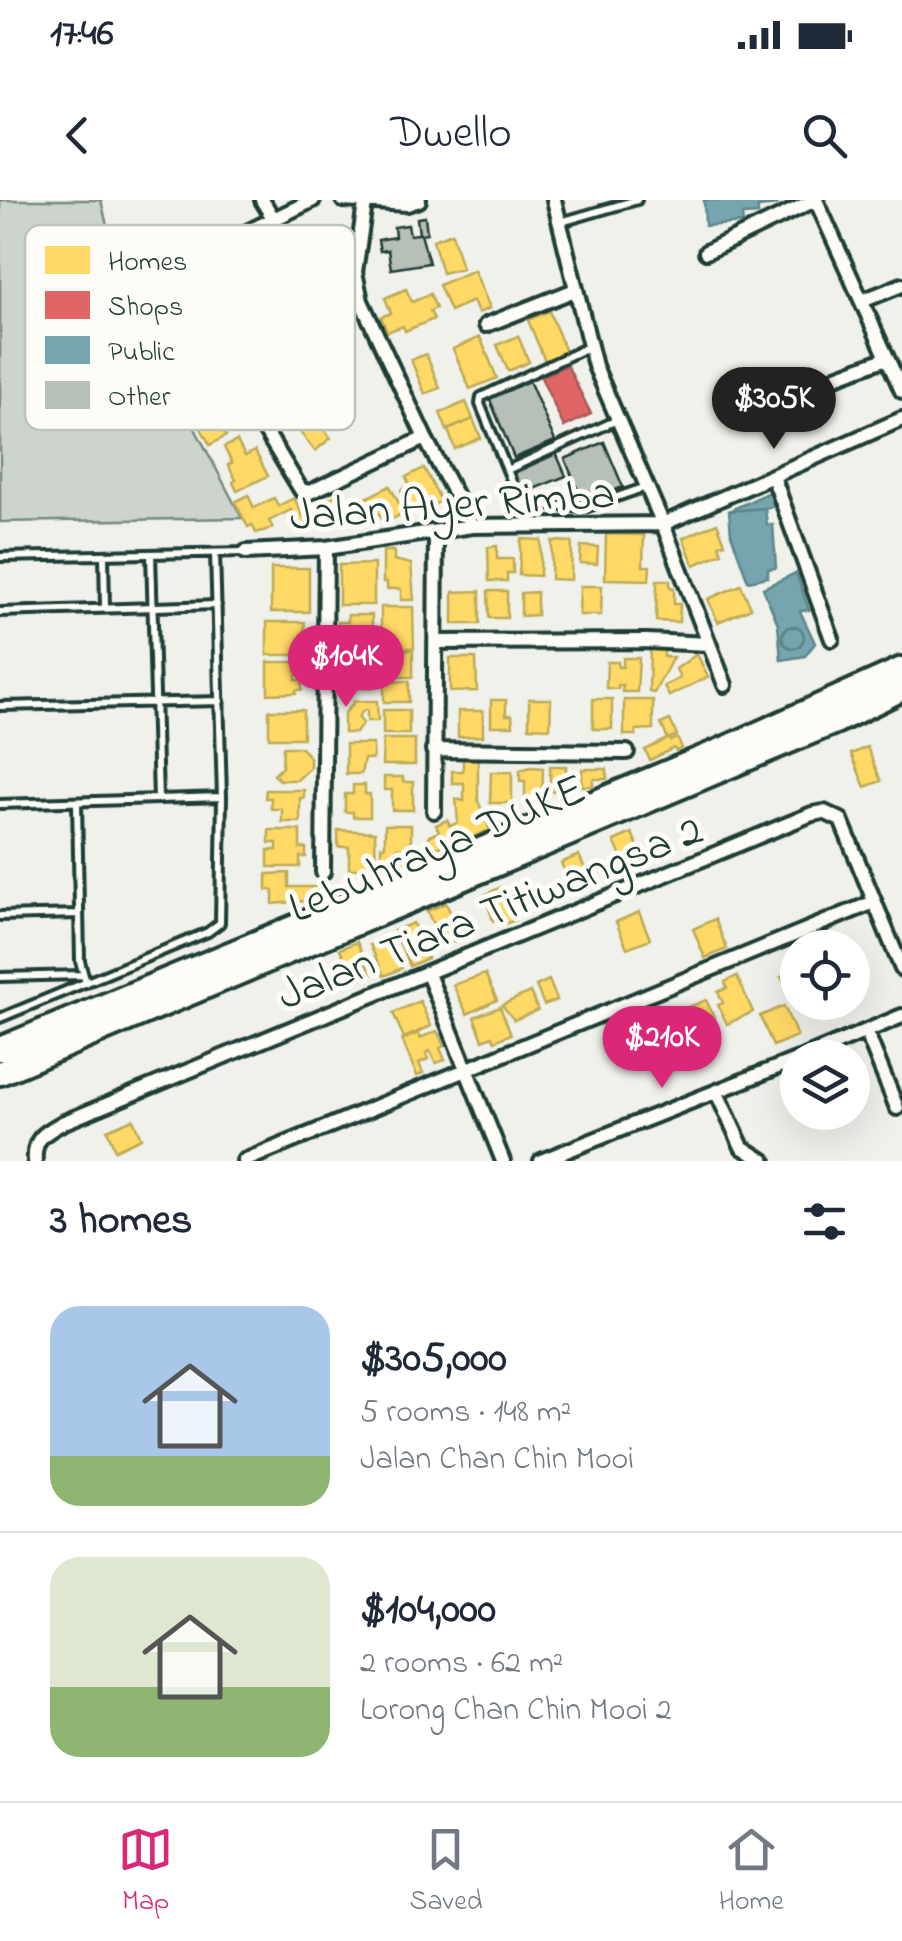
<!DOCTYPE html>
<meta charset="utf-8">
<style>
:root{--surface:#fff;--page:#f6f6f7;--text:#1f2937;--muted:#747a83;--line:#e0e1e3;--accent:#db2777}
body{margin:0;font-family:"Indie Flower",sans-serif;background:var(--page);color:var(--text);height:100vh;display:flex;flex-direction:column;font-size:38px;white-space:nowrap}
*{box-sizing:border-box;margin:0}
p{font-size:32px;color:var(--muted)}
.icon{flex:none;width:55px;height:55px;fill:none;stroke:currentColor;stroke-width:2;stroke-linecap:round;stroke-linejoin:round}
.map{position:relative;height:961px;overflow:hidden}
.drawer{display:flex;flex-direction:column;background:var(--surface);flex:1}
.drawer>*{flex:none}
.fabs{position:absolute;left:780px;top:730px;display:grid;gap:20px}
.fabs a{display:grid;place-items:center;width:90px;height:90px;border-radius:50%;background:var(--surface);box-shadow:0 10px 40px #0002;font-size:50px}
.price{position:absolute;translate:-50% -85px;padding:0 22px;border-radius:35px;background:var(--accent);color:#fff;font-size:32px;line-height:65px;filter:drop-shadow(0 2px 5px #0008)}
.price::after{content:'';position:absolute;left:50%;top:60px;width:30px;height:22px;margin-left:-15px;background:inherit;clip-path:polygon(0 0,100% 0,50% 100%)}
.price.on{background:#222;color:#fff}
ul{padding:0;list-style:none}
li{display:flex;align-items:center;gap:30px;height:250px;padding:0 50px}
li+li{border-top:2px solid var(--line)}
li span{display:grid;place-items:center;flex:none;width:280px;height:200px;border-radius:30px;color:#555}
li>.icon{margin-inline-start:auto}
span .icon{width:120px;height:120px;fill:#fffc;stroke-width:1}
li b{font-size:42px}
h2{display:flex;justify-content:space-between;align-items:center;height:120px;padding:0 50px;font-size:42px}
.status{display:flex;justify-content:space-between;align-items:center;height:70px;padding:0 50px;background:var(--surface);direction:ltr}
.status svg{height:28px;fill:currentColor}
header{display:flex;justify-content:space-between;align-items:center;height:130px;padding:0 50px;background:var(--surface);font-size:45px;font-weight:600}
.tabs{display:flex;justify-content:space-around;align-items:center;height:140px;border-top:2px solid var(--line);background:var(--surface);font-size:28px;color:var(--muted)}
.tabs a{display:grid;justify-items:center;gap:5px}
.tabs .on{color:var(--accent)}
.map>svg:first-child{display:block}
.green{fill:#cdd3cd;stroke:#768880;stroke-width:2.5}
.homes{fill:#ffd966;stroke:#bcaa57;stroke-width:2.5}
.shops{fill:#e06666;stroke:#a65a57;stroke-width:2.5}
.public{fill:#76a5af;stroke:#5c868a;stroke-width:2.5;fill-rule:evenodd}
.building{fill:#b6bfb8;stroke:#1f3d34;stroke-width:2.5}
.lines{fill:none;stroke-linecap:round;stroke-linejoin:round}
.service-casing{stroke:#1f3d34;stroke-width:14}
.minor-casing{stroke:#1f3d34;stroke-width:20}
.motorway-casing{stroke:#1f3d34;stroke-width:30}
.service{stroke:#fdfcf7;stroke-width:6}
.minor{stroke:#fdfcf7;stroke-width:12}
.motorway{stroke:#fdfcf7;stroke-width:22}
.labels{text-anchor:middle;stroke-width:10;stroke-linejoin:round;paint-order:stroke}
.street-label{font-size:45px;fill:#1f3d34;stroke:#fdfcf7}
.key{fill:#fdfcf7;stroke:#bac3bc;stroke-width:2.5}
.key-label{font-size:28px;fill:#1f3d34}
</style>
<div class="status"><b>17:46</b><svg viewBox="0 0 49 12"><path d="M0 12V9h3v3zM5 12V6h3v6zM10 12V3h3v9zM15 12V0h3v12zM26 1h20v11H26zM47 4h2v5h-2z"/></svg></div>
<header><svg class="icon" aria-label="back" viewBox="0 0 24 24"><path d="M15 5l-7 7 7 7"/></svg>Dwello<svg class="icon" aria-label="search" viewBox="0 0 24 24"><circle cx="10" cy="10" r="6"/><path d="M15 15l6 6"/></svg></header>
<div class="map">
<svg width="902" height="961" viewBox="0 0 902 961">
<rect width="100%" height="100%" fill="#f0f1eb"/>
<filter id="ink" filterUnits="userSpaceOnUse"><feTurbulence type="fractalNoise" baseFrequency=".01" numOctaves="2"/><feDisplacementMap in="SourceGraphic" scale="20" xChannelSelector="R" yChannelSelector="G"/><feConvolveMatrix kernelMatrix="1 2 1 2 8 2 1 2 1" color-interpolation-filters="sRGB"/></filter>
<g filter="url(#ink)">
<!-- green -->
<path class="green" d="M0 0H101L120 81 104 108 111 160 134 189 169 179 242 318 0 322Z"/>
<!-- homes -->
<path class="homes" d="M452 33 462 68 442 73 433 40Z
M474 70 490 108 478 113 473 101 450 111 439 85Z
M406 89 412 102 430 94 436 108 430 111 434 119 405 131 403 126 387 132 381 117 391 113 385 98Z
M549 111 566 152 545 161 528 120Z
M518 136 529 162 508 171 497 145Z
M480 137 497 178 470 189 453 149Z
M426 154 440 188 425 194 411 160Z
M315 198 323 207 312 216 331 238 315 251 295 226 306 217 300 210Z
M466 202 473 219 447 230 440 213Z
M212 212 226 236 210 245 197 221Z
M473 219 481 238 455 249 448 230Z
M237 241 245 256 255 251 268 276 237 291 233 282 236 280 228 265 232 263 224 247Z
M424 268 441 301 423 310 420 304 410 309 401 290 410 285 406 277Z
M390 286 404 313 384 323 378 312 368 317 360 301Z
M340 293 351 314 326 327 315 306Z
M248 295 254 308 274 298 278 306 294 298 306 322 299 326 291 310 269 321 273 328 256 333 252 325 248 327 235 302Z
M717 323 725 343 719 345 722 353 694 365 683 338Z
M606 334 644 335 643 366H650L649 380 605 379Z
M521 339 541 340 540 376 519 375Z
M552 341 572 342 571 380 551 379Z
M497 346V359H513V373H507V381H489L488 347Z
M581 346 598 347 597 364 580 363Z
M383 351H394V360L411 364 414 400H401V389H387V382H383Z
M374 364V405H339V365Z
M271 368H309V412H271Z
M657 380H670V387L674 388V404H680L679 422 656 421Z
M741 385 751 408 718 422 708 399Z
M580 386H602L601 415H579Z
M480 391V424H453V392Z
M488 391H507V418H489Z
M537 392V415L521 416V393Z
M381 407H413L414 448H381Z
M348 415H372V442H338V422H348Z
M267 422H305L302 450H295V455H267Z
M664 448V457H673L654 493 649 492 650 449Z
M380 450H413V477H380Z
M343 454H372V488H343Z
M697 454 708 477 669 496 664 486 680 478 676 469Z
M450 458H476L477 491 450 492Z
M623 458H639L637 492H622L623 485H618V489L606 488 607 462H618V467H623Z
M268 462H296V480H302V490H296V493L268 494Z
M409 481V502H384V482Z
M529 499H551L550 528 529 527Z
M593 499H612V529H593Z
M491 500H506V515H512L513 526H491Z
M624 500H653V529L636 530V535H624Z
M355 501H377L378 521H367V510H364L358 517 363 523 356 533H344V514Z
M269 510H303V538H269Z
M383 510H409V534H383Z
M458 511H483V536L458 537Z
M670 520 677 535 670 538 671 541 677 538 682 548 676 551 674 548 650 560 645 550 668 539 661 524Z
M383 539H415V565H382Z
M346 544H373V559H364L361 574H346Z
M283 547H300L310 557V568L297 580H280L274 575 282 567Z
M867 547 881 581 865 587 851 554Z
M463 559H478V601L490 630 446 648 445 645 432 649V654L399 667 395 657H381V646H385V625H411V648H397V656L428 642 429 636 439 632 436 625 447 620 450 626 458 622 456 599 464 601V583H452V571H463Z
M550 566H566V591H550Z
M531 567 543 568 542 601H525V581H520V570Z
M582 569H607V579H593V586H582Z
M491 572H512V603H490Z
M384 577H403V582H413V610H392V590H384Z
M353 585H365V594H370V617H353V612H345V594H353Z
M266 590H304V598H300V622H282V609H271V598H265Z
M269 630H300V648H306V657H300V667H268V650H277V643H269Z
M338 630 375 632 376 668H371V674H366V668L349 669V647H338Z
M632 633 646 665 628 673 614 641Z
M579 655 591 683 575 694 561 663Z
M289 673V687H316V700L273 704V690H267V674Z
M501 687 515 720 502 725 499 718 493 721 485 695Z
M446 703 462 738 448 744 446 740 441 742 427 711Z
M639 712 650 739 627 748 616 722Z
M715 719 727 749 705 758 693 729Z
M413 723 428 758 410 766 394 731Z
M389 740 402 768 384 776 370 745Z
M357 742 371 775 348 784 337 758 343 756 340 749Z
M798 761V794L794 795 781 777 789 773 786 766Z
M485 774 497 800 467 814 453 785Z
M737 776 753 812 727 824 718 805 723 803 718 792 727 788 725 782Z
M549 780 557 800 544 805 536 786Z
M530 792 538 810 514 820 502 805Z
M706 800 718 826 698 834 686 808Z
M420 801 431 826 404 838 393 813Z
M784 806 797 836 773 846 760 816Z
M500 807 511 834 495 841 492 836 483 840 474 817Z
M677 808 689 836 667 845 655 817Z
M437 831 444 846 440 848 445 860 436 863 430 851 426 853 428 859 419 863 423 873 417 876 402 840 418 833 420 838Z
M133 919 141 938 115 950 107 930Z"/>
<!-- shops -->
<path class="shops" d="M567 165 591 214 564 227 541 177Z"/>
<!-- public -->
<path class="public" d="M704 0H777V5L758 7V14L742 15 743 23 705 26Z
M770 292 774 307 729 311Z
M765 308 767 325H773L776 368 768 369V377L748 381 731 334 729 311Z
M796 373 809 410 800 411 815 443 805 456 781 460 778 424 763 388ZM788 427H798L803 432 804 439 798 447 791 448 784 444 782 436Z
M782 437a11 11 0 1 1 22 0a11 11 0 1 1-22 0Z"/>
<!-- building -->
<path class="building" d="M425 17 427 33 421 34 429 63 391 69 388 50 380 51 378 40 395 37 394 27 408 25 410 35 419 34 417 18Z
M528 178 555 241 514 258 488 195Z
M604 242 623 287 583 303 565 259Z
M556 253 566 276 521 294 511 272Z"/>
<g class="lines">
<defs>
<path id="service" d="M561 22 637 0
M193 63 216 99 264 73 263 68 245 34
M588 147 481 197 480 204 521 304 588 307 646 287
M507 270 617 220
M151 354 158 599
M104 355 105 408
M0 357 245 352
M0 412 217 405
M0 506 220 501
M77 602 80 761 86 783
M0 604 222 597
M0 716 79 714
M0 777 82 775
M0 818 208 732 220 723 222 597 215 353"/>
<path id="minor" d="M262 0 273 18
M343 0 407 4 419 0
M554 0 595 166 663 324 725 485
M816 0 902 191
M365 4 355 72 361 101 425 238 472 326
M706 52 815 0
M131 96 245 33 313 0
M862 101 902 85
M486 125 575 90
M836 177 887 158
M260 222 301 290 310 292 425 238
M773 276 832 439
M246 352 326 348 472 326 663 324 902 219
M435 442 647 441 708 444
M433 550 627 552
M434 611 436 333
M323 672 326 348
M428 774 503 961
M866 831 897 908
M802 858 902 816
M717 893 742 947 764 961
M35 961C33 939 44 933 62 923L812 614 824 612 841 620 902 769
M244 961 874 702
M541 961 798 859"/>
<path id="motorway" d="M0 849 724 549 902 469
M0 873 837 521 902 489"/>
</defs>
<!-- service casing -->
<use href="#service" class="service-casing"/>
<!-- minor casing -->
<use href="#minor" class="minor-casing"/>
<!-- motorway casing -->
<use href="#motorway" class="motorway-casing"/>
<!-- service -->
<use href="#service" class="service"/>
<!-- minor -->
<use href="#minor" class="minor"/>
<!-- motorway -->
<use href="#motorway" class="motorway"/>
</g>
</g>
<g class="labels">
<!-- street labels -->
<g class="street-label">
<text transform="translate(452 302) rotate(-4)" y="16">Jalan Ayer Rimba</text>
<text transform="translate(436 646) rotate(-23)" y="16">Lebuhraya DUKE</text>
<text transform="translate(489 710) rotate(-22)" y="16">Jalan Tiara Titiwangsa 2</text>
</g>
</g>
<!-- legend -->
<rect x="25" y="25" width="330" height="205" rx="15" class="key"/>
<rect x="45" y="46" width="45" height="28" fill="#ffd966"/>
<rect x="45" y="91" width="45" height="28" fill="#e06666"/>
<rect x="45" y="136" width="45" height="28" fill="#76a5af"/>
<rect x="45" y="181" width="45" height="28" fill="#b6bfb8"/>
<g class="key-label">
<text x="108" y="70">Homes</text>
<text x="108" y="115">Shops</text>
<text x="108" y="160">Public</text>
<text x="108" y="205">Other</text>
</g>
</svg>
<div class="fabs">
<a><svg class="icon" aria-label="locate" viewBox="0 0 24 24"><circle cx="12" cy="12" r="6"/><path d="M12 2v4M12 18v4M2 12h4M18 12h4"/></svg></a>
<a><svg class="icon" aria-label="layers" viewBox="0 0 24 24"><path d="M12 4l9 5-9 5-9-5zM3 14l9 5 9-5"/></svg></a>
</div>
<b class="price on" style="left:774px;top:252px">$305K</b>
<b class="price" style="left:346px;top:510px">$104K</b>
<b class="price" style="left:662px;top:891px">$210K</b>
</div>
<section class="drawer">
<h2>3 homes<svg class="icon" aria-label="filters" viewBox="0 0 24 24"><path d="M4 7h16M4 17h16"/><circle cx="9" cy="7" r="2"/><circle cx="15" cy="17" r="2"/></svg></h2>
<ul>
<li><span style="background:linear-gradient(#a9c7e8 75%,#8fb573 0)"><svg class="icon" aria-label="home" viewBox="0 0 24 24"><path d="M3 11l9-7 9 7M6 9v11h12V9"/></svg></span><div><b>$305,000</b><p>5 rooms · 148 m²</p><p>Jalan Chan Chin Mooi</p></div></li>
<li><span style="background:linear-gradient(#dfe7d0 65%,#8fb573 0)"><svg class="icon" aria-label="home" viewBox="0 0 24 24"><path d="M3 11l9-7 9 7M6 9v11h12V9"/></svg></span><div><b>$104,000</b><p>2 rooms · 62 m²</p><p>Lorong Chan Chin Mooi 2</p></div></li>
</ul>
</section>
<nav class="tabs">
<a class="on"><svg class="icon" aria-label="map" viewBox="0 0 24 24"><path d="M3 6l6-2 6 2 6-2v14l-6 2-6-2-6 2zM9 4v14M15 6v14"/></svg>Map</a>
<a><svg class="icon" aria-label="saved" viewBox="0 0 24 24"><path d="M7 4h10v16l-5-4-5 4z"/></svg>Saved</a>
<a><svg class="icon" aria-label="home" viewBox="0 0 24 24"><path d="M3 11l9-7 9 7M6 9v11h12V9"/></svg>Home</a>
</nav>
